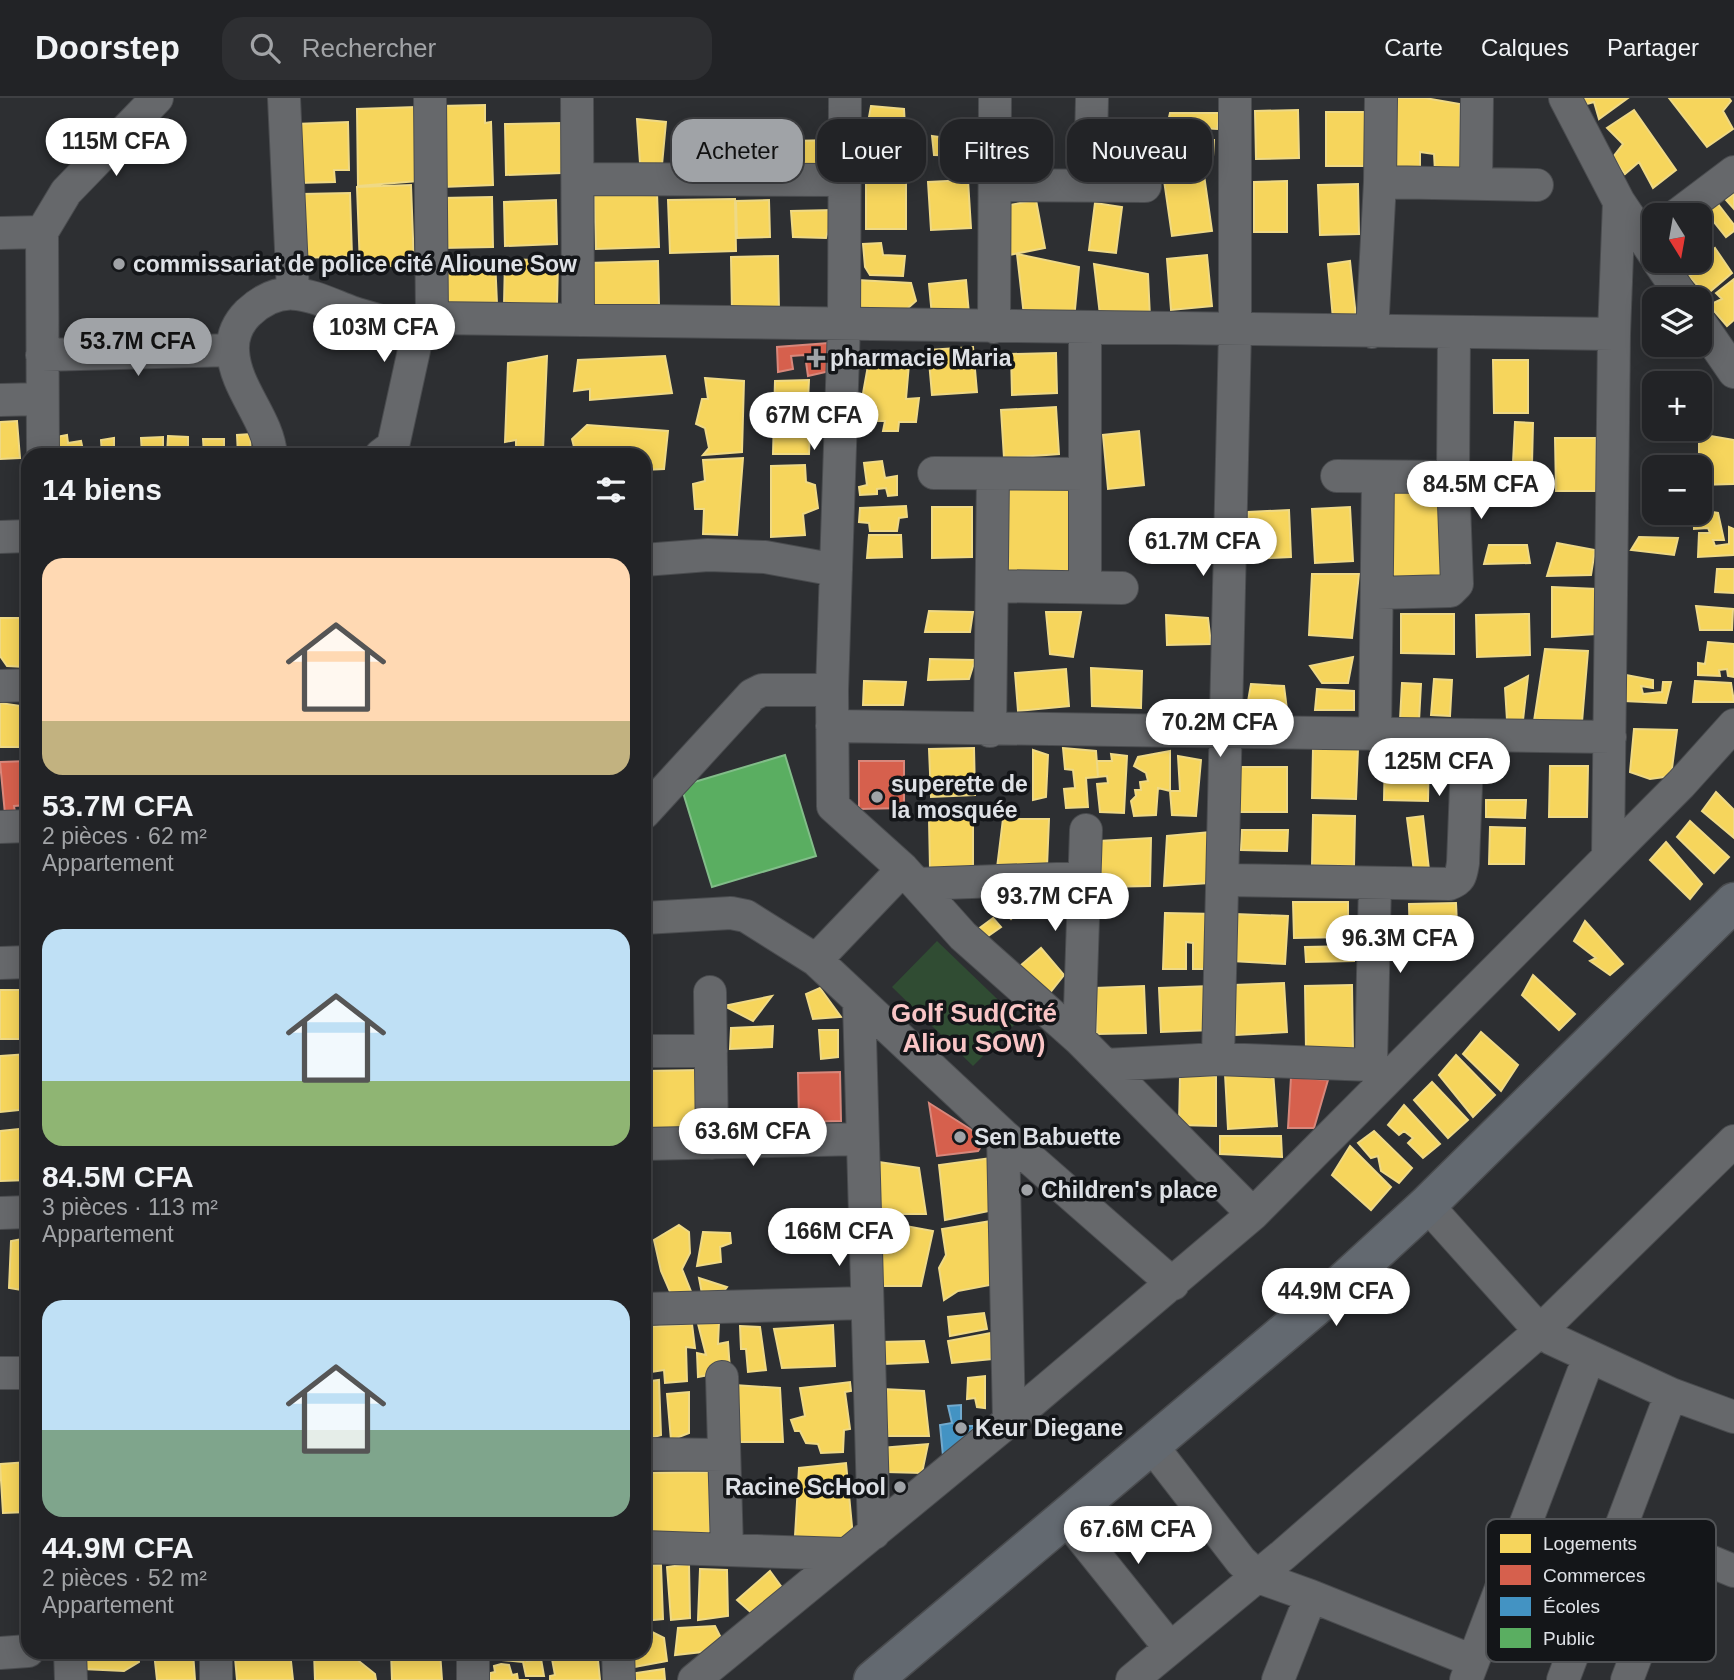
<!DOCTYPE html>
<html lang="fr">
<meta charset="utf-8">
<style>
:root{--surface:#222326;--page:#2e2f32;--text:#f1f3f6;--muted:#a2a4a7;--line:#3f4043;--accent:#a0a3a7}
body{margin:0;font-family:Helvetica,sans-serif;background:var(--page);color:var(--text);height:100vh;display:flex;flex-direction:column;font-size:26px;white-space:nowrap}
*{box-sizing:border-box;margin:0}
p{font-size:23px;color:var(--muted)}
.icon{flex:none;width:38px;height:38px;fill:none;stroke:currentColor;stroke-width:2;stroke-linecap:round;stroke-linejoin:round}
.map{position:relative;flex:1;overflow:hidden}
.side{position:absolute;left:21px;top:350px;width:630px;height:1211px;display:flex;flex-direction:column;background:var(--surface);border-radius:21px;box-shadow:0 4px 18px #0003,0 0 0 2px var(--line)}
.side>*{flex:none}
.guide{position:absolute;left:672px;top:21px;width:665px;height:63px;display:flex;gap:14px}
.needle{width:46px;rotate:169deg}
.controls{position:absolute;left:1642px;top:105px;display:grid;gap:14px}
.controls a{display:grid;place-items:center;width:70px;height:70px;border-radius:14px;background:var(--surface);box-shadow:0 4px 18px #0003,0 0 0 2px var(--line);font-size:35px}
.price{position:absolute;translate:-50% -60px;padding:0 16px;border-radius:24px;background:#fff;color:#222;font-size:23px;line-height:46px;filter:drop-shadow(0 2px 4px #0008)}
.price::after{content:'';position:absolute;left:50%;top:42px;width:21px;height:16px;margin-left:-10px;background:inherit;clip-path:polygon(0 0,100% 0,50% 100%)}
.price.current{background:var(--accent);color:#111}
ul{padding:0;list-style:none}
li{display:grid;align-content:center;gap:14px;height:371px;padding:0 21px}
li span{display:grid;place-items:center;height:217px;border-radius:21px;color:#555}
li>.icon{margin-inline-start:auto}
span .icon{width:126px;height:126px;fill:#fffc;stroke-width:1}
li b{font-size:30px}
h2{display:flex;justify-content:space-between;align-items:center;height:84px;padding:0 21px;font-size:30px}
.tag{padding:0 24px;border-radius:21px;background:var(--surface);box-shadow:0 4px 18px #0003,0 0 0 2px var(--line);font-size:24px;line-height:63px}
.tag.current{background:var(--accent);color:#111}
header{display:flex;align-items:center;gap:42px;box-sizing:border-box;height:98px;padding:0 35px;background:var(--surface);border-bottom:2px solid var(--line)}
header strong{font-size:33px}
nav{display:flex;gap:38px;margin-inline-start:auto;font-size:24px}
.search{width:490px;height:63px;background:var(--page);display:flex;align-items:center;gap:18px;box-sizing:border-box;padding:0 24px;border-radius:21px;color:var(--muted);font-size:26px}
.map>svg:first-child{display:block}
.green{fill:#304c33}
.homes{fill:#f6d55c;stroke:#efd985;stroke-width:2}
.shops{fill:#d6604d;stroke:#d8877b;stroke-width:2}
.schools{fill:#4393c3;stroke:#72aace;stroke-width:2}
.public{fill:#5aae61;stroke:#82bd89;stroke-width:2}
.lines{fill:none;stroke-linecap:round;stroke-linejoin:round}
.minor-casing{stroke:#4a4c4f;stroke-width:34}
.major-casing{stroke:#4a4c4f;stroke-width:41}
.minor{stroke:#66686b;stroke-width:32}
.major{stroke:#636970;stroke-width:38}
.poi-dot{fill:#a0a3a7;stroke:#141619;stroke-width:2.5}
.labels{text-anchor:middle;stroke-width:7;stroke-linejoin:round;paint-order:stroke}
.poi-label{font-size:23px;font-weight:bold;fill:#dee1e6;stroke:#141619;text-anchor:start}
.quarter-label{font-size:26px;font-weight:bold;fill:#f9c5c6;stroke:#141619}
.key{fill:#141619;stroke:#515356;stroke-width:2}
.key-label{font-size:19px;fill:#dee1e6}
</style>
<header>
<strong>Doorstep</strong>
<div class="search"><svg class="icon" aria-label="search" viewBox="0 0 24 24"><circle cx="10" cy="10" r="6"/><path d="M15 15l6 6"/></svg>Rechercher</div>
<nav><a>Carte</a><a>Calques</a><a>Partager</a></nav>
</header>
<div class="map">
<svg width="1734" height="1582" viewBox="0 0 1734 1582">
<rect width="100%" height="100%" fill="#2d2f32"/>
<!-- green -->
<path class="green" d="M937 843 1019 922 973 968 892 889Z"/>
<!-- homes -->
<path class="homes" d="M1397 0H1425L1460 6V73H1435L1434 56 1420 54V72L1394 74Z
M1579 0H1628L1599 21 1594 4 1583 7Z
M1669 0H1729L1731 3 1723 13 1733 31 1707 49Z
M485 7V25L491 24 493 87 442 89 439 8Z
M871 8 904 11 905 29 867 30Z
M416 9 418 83 358 88 357 11Z
M1298 12 1299 60 1256 61 1255 13Z
M1634 12 1676 72 1653 90 1639 64 1625 76 1613 59 1623 46 1607 30Z
M1326 14H1367L1368 68H1326Z
M1170 15H1220L1217 31 1167 28Z
M637 21 666 24 662 67 640 65Z
M348 24 349 72H334L335 84 297 85 295 26Z
M561 25 562 75 506 77 505 26Z
M867 30 914 36 909 59 869 54Z
M932 38 977 44 973 58 934 57Z
M1104 40 1155 61 1154 70 1104 75Z
M833 42 828 70 792 71 790 43Z
M1169 42H1214L1213 59 1168 61Z
M1204 77 1212 133 1172 138 1164 82Z
M906 80V131H866V81Z
M968 82 971 130 931 132 928 84Z
M1287 83V134H1254V84Z
M1358 86 1359 136 1320 137 1318 87Z
M411 87 414 167 360 169 357 89Z
M350 95 352 158 303 160 301 96Z
M657 95 659 149 596 151 594 96Z
M1734 96V111L1726 102Z
M492 99 493 149 442 150 441 100Z
M735 101 736 153 670 155 668 102Z
M556 102 557 146 505 148 504 104Z
M769 102 770 139 737 140 736 103Z
M1036 102 1045 150 1009 157 999 109Z
M1095 105 1122 109 1116 155 1089 152Z
M1718 106 1734 127V133L1726 139 1706 114Z
M834 112 826 140 793 139 791 113Z
M1699 130 1710 146 1699 154Z
M881 145 883 157 905 158 903 178 870 177 865 169 863 146Z
M1715 150 1732 175 1706 197 1689 178 1700 172 1695 165Z
M1017 156 1079 169 1074 222 1024 218Z
M1207 157 1212 208 1171 212 1167 161Z
M778 158 779 213 732 214 731 159Z
M495 160 497 206 443 207 442 161Z
M505 161 558 163 557 207H504Z
M658 163 659 207 589 209 588 165Z
M1350 163 1356 219 1333 221 1328 166Z
M1094 166 1148 176 1150 220 1100 217Z
M1734 181V222L1727 228 1709 207 1722 201 1716 195Z
M857 182 911 185 916 203 908 210 907 221 857 217Z
M966 182 969 216 932 218 929 186Z
M973 249 977 294 932 297 928 252Z
M1056 255 1057 295 1012 297 1011 256Z
M547 258 543 352 516 354V342L505 344 508 265Z
M665 258 672 295 590 302V291L574 293 578 262Z
M869 262 909 266 906 301 919 300 916 324H899L898 333H883L885 323H858Z
M1493 262H1528V315H1494Z
M705 280 744 283 742 354 703 357 709 350 705 330 696 326 702 301H708Z
M809 282 808 302 818 304 819 334 810 332 809 356H773L775 283Z
M1056 309 1059 356 1004 360 1001 312Z
M17 323 20 360 0 361V324Z
M1515 324 1533 325 1532 366 1513 365Z
M587 327 668 333 664 371 644 372V357H576L572 341Z
M1139 333 1144 387 1108 391 1103 337Z
M251 336 250 357H238L237 337Z
M1699 336 1734 342V386L1699 387Z
M67 337 68 345 81 343 84 357 53 354 51 340Z
M168 338 188 339V357H167Z
M163 339V357H142L141 340Z
M114 340V357H102L101 342Z
M1555 340H1596V393H1556Z
M203 341H224V357H204Z
M743 360 737 437 703 436 704 411H695L693 386 705 383 703 362Z
M882 363 885 380 897 378V397L888 398 886 390 877 391V396L860 397 859 389 867 387 864 365Z
M805 367 806 384 815 387 818 410 803 416 805 437 771 439V368Z
M1009 388 1073 391 1069 478 1005 475Z
M1449 393 1453 479 1393 482 1389 395Z
M906 408 907 419 899 420 897 433H870L869 425 859 424 860 410Z
M932 409H972V459L932 460Z
M1350 409 1353 463 1315 465 1312 411Z
M1289 412 1291 459 1250 461 1248 414Z
M1699 412 1718 415 1724 442H1713L1715 448 1729 446V429L1734 431V457L1698 459 1699 435H1710L1708 430 1694 431V415Z
M869 437H901L902 459 867 460Z
M1639 439 1678 440 1674 457 1631 452Z
M1557 445 1595 452 1591 477 1547 478Z
M1489 447H1527L1530 465 1484 466Z
M1717 471H1734V495L1715 494Z
M1312 476H1359L1352 540 1309 537Z
M1552 489 1597 491 1596 536 1552 539Z
M1696 508 1733 511 1732 532H1700Z
M929 513 973 514 970 534H925Z
M1046 514H1081L1073 559 1050 556Z
M1401 516H1454V556L1401 555Z
M1529 516 1530 557 1477 559 1476 517Z
M1166 517 1208 520 1211 546 1167 547Z
M0 520H23L24 569 7 568 0 558Z
M1708 544 1734 546V579L1728 578 1727 571 1719 572 1720 578 1698 577V565L1705 566Z
M1545 551 1588 553 1582 624 1534 623Z
M1353 559 1348 585H1322L1310 568Z
M930 561 975 562 969 581 928 582Z
M1091 570 1142 573 1141 610 1092 608Z
M1066 571 1069 608 1018 613 1015 575Z
M1626 577 1653 582V590L1641 588 1643 596 1662 594 1663 584H1671L1666 605 1624 603Z
M1528 578 1523 622H1507L1505 590Z
M1434 581 1452 582 1450 618 1431 617Z
M864 583 906 584 903 607H863Z
M1695 583 1731 585 1734 604H1693Z
M1402 585 1421 586 1419 623 1400 622Z
M1251 586 1284 588 1287 612 1247 609Z
M1317 591 1354 593V612H1315Z
M0 605 28 609 27 649H0Z
M1634 631 1677 632 1671 678 1650 681 1630 674Z
M974 650 975 697 931 699 929 651Z
M1063 650 1096 653 1098 679 1086 680 1088 709 1066 710 1064 691 1075 690 1073 672 1065 671Z
M1313 651H1358L1356 701 1312 700Z
M1033 652 1048 657 1046 699 1033 702Z
M1170 653V693L1158 690 1156 717 1134 718 1131 703 1136 698 1135 692H1141L1140 684 1148 683 1146 675 1134 668 1138 659Z
M1385 654 1429 655 1428 703 1384 702Z
M1111 656 1127 658 1124 715 1100 714 1097 686 1108 685 1107 678 1098 679 1097 663H1112Z
M1178 658 1201 662 1196 718 1172 717 1170 693H1180Z
M1550 668H1588L1587 719H1549Z
M1239 669H1287V714H1238Z
M1716 694 1734 712V740L1702 713Z
M1486 702H1526L1525 720 1486 719Z
M1313 717 1355 718 1354 768 1312 767Z
M1423 718 1429 772 1414 774 1407 720Z
M973 720V769L930 770 929 721Z
M1003 721H1049L1047 769 997 770Z
M1690 723 1729 759 1714 775 1677 739Z
M1490 729 1525 730 1524 766H1489Z
M1242 732H1288L1287 753 1241 752Z
M1210 734 1209 785 1164 788 1167 738Z
M1151 740 1150 788 1102 789 1099 743Z
M1666 744 1702 786 1690 801 1650 762Z
M1023 789 1032 798 1011 821 1002 812Z
M1293 804H1348V839L1294 840Z
M1456 805 1458 848 1410 850 1409 806Z
M1165 815 1217 816 1215 871H1193V845L1186 844V871H1163Z
M1235 816 1288 818 1285 866 1232 863Z
M993 820 1001 829 984 841 977 832Z
M1585 823 1623 866 1610 877 1590 863 1596 860 1574 843Z
M1354 848V863L1306 864 1305 849Z
M1041 850 1064 877 1049 896 1020 868Z
M1533 877 1575 916 1559 932 1522 897Z
M1284 885 1287 934 1236 937 1234 887Z
M1352 887 1353 952H1306L1305 888Z
M1144 888 1146 935 1097 936 1095 890Z
M1210 888 1212 932 1161 934 1159 890Z
M820 890 841 919 813 921 806 896Z
M0 892H21V941H0Z
M772 898 753 923 724 908Z
M773 928 772 949 730 951 731 930Z
M819 932H838V959L821 961Z
M1481 934 1518 967 1501 993 1463 956Z
M28 956V1011L0 1014V958Z
M1456 957 1495 997 1473 1019 1439 977Z
M701 972 702 1038 644 1039V973Z
M1273 973 1277 1028 1228 1031 1225 976Z
M1180 978H1216V1028L1179 1027Z
M1432 984 1468 1022 1448 1040 1414 1002Z
M1404 1007 1440 1046 1423 1060 1408 1045 1413 1040 1404 1033 1399 1037 1388 1027Z
M28 1030V1082L0 1083V1033Z
M1374 1033 1412 1070 1399 1085 1381 1073 1378 1058 1371 1060 1358 1045Z
M1220 1038H1281L1282 1059 1220 1056Z
M1350 1048 1391 1089 1371 1112 1332 1077Z
M992 1060 989 1113 945 1122 939 1067Z
M872 1063 919 1070 926 1116H874Z
M991 1123 990 1187 958 1193 944 1202 939 1170 946 1157 942 1131Z
M884 1124 933 1133 921 1188H879Z
M679 1127 689 1134 690 1155 682 1171 692 1196H671L661 1173 654 1142Z
M703 1134 730 1135 731 1145 720 1149 721 1164 697 1168Z
M28 1140V1193L9 1190 11 1143Z
M699 1180 727 1189 721 1197 703 1201Z
M984 1215 987 1231 950 1238 948 1219Z
M719 1224 718 1246 728 1244 730 1273 698 1279 697 1255 706 1257 698 1226Z
M692 1226 695 1250 686 1249 687 1283 665 1285 664 1272 644 1275V1229Z
M833 1227 835 1268 782 1270 774 1231Z
M740 1228 760 1229 766 1272 748 1274 746 1251H741Z
M991 1235 992 1261 952 1265 948 1243Z
M924 1243 928 1264 884 1266 880 1244Z
M985 1278V1310L977 1309 975 1300 967 1301 968 1280Z
M659 1282 661 1337 644 1342V1284Z
M850 1284 851 1293 845 1294 850 1331 844 1332 843 1354 821 1355 818 1346 806 1345 800 1333H795L791 1322 805 1318 800 1290Z
M734 1287 780 1290 783 1344H740Z
M882 1291 924 1293 929 1338H881Z
M689 1294V1335L671 1342 667 1296Z
M928 1346 922 1375 886 1374 881 1350Z
M28 1364V1414L3 1415 0 1366Z
M846 1365 853 1439 826 1445 795 1438 799 1370Z
M709 1374 710 1435H644V1375Z
M689 1466 690 1520 671 1522 667 1469Z
M661 1467 663 1521 644 1523V1468Z
M700 1471 727 1472 728 1518 698 1522Z
M770 1473 786 1495 755 1518 737 1502Z
M715 1528 721 1540 720 1552 675 1557 678 1530Z
M644 1530 664 1540 667 1563 624 1571 629 1554H644Z
M83 1554H138L139 1564 124 1573 83 1571Z
M154 1554H193L195 1582H157Z
M290 1554 293 1582H237L235 1560Z
M314 1554H353L355 1560 375 1576 376 1582H315Z
M391 1554H440L442 1582H392Z
M491 1554H526L527 1563 541 1561 544 1578H526L523 1564 491 1561Z
M547 1554H592L593 1562H598L600 1582H550V1578L555 1577 552 1561 546 1558Z
M501 1566 509 1567 512 1577 517 1576 518 1582H529H490V1575L495 1574 494 1568Z
M664 1571 665 1582H631L629 1576Z"/>
<!-- shops -->
<path class="shops" d="M828 245 830 273 808 278 805 257 791 258 793 271 778 274 777 249Z
M28 663V707L14 708 15 714 5 716 0 664Z
M859 663H904V710L859 711Z
M840 974 841 1023 799 1024 798 975Z
M1291 979 1328 982 1314 1030H1288Z
M929 1005 986 1041 978 1053 937 1058Z"/>
<!-- schools -->
<path class="schools" d="M961 1307V1328H976L943 1358 940 1327 952 1325 948 1308Z"/>
<!-- public -->
<path class="public" d="M785 657 816 758 712 789 681 688Z"/>
<g class="lines">
<defs>
<path id="minor" d="M284 0 293 194
M430 0 432 220
M577 0 578 222
M845 0 844 226 832 592 833 708 903 771 963 838 1079 941 1253 1116
M1565 0 1619 104 1614 236 1608 759
M578 81 844 82
M1380 84 1537 87
M1476 85 1477 0
M995 87 1145 88
M1090 87 1092 0
M1619 104 1654 156
M1677 117 1734 74
M0 135 42 134
M1658 163 1684 201
M1699 223 1734 274
M994 229 995 0
M1372 234 1380 84 1381 0
M42 257 233 252
M0 302 42 301
M43 357 42 134 66 94 157 0
M271 357C268 320 235 291 233 253 232 237 238 225 248 215 284 181 312 199 351 214 373 221 396 227 418 234
M381 357 393 348 418 234 432 220 1614 236
M934 375 1085 376
M1337 378 1453 379
M0 439 28 438
M644 462 708 457 765 459 836 472
M992 488 1122 490
M1085 489V232
M1377 495 1450 493 1457 486 1453 379 1454 235
M0 588 28 587
M832 628 1610 639
M990 633 993 376
M1375 637 1378 379
M644 715 752 597 762 592H832
M0 729 28 728
M1223 782 1449 786C1461 782 1461 777 1463 765L1468 637
M918 786 1083 780
M644 820 731 815 746 818 816 862 1003 1037 1173 1186
M816 862 903 771
M0 865 28 864
M710 894 712 1045
M859 904 874 1435
M1079 941 1086 732
M644 953H711
M1218 961 1235 233V0
M1105 967 1218 961 1371 967 1388 980
M1371 967 1375 785
M1003 1037 1009 1323
M644 1046 861 1041
M1427 1107 1540 1233 1552 1241 1671 1296 1734 1319
M0 1115 28 1114
M644 1211 866 1205
M0 1275H28
M722 1279 727 1451
M1152 1348 1241 1463 1258 1479 1311 1498 1278 1582
M644 1356 723 1357
M1065 1419 1170 1550
M644 1449 843 1456
M1311 1498 1473 1563
M70 1554 71 1582
M216 1554V1582
M473 1554V1582
M618 1554 619 1582
M0 1555 28 1553
M694 1582 1009 1323 1253 1116 1681 686 1734 627
M1132 1582 1283 1457 1540 1233 1734 1043
M1466 1582 1589 1259
M1563 1582 1671 1296
M1627 1582 1668 1474 1684 1464 1700 1459 1734 1473"/>
<path id="major" d="M873 1582 1329 1197 1427 1107 1734 804"/>
</defs>
<!-- minor casing -->
<use href="#minor" class="minor-casing"/>
<!-- major casing -->
<use href="#major" class="major-casing"/>
<!-- minor -->
<use href="#minor" class="minor"/>
<!-- major -->
<use href="#major" class="major"/>
</g>
<!-- markers -->
<g class="poi-dot">
<circle cx="119" cy="166" r="7"/>
<path d="M812.5 249.5h7v7h7v7h-7v7h-7v-7h-7v-7h7z"/>
<circle cx="877" cy="699" r="7"/>
<circle cx="960" cy="1039" r="7"/>
<circle cx="1027" cy="1092" r="7"/>
<circle cx="961" cy="1330" r="7"/>
<circle cx="900" cy="1389" r="7"/>
</g>
<g class="labels">
<!-- poi labels -->
<g class="poi-label">
<text x="133" y="174">commissariat de police cité Alioune Sow</text>
<text x="830" y="268">pharmacie Maria</text>
<text x="891" y="694">superette de<tspan x="891" dy="26">la mosquée</tspan></text>
<text x="974" y="1047">Sen Babuette</text>
<text x="1041" y="1100">Children's place</text>
<text x="975" y="1338">Keur Diegane</text>
<text x="886" y="1397" text-anchor="end">Racine ScHool</text>
</g>
<!-- quarter labels -->
<g class="quarter-label">
<text x="974" y="924">Golf Sud(Cité<tspan x="974" dy="30">Aliou SOW)</tspan></text>
</g>
</g>
<!-- legend -->
<rect x="1486" y="1421" width="230" height="143" rx="10" class="key"/>
<rect x="1500" y="1436" width="31" height="19" fill="#f6d55c"/>
<rect x="1500" y="1467" width="31" height="20" fill="#d6604d"/>
<rect x="1500" y="1499" width="31" height="19" fill="#4393c3"/>
<rect x="1500" y="1530" width="31" height="20" fill="#5aae61"/>
<g class="key-label">
<text x="1543" y="1452">Logements</text>
<text x="1543" y="1484">Commerces</text>
<text x="1543" y="1515">Écoles</text>
<text x="1543" y="1547">Public</text>
</g>
</svg>
<div class="controls">
<a><svg class="needle" viewBox="-14 -14 28 28"><path d="M0-13l5 13h-10z" fill="#e53935"/><path d="M0 13l5-13h-10z" fill="#a2a4a7"/></svg></a>
<a><svg class="icon" aria-label="layers" viewBox="0 0 24 24"><path d="M12 4l9 5-9 5-9-5zM3 14l9 5 9-5"/></svg></a>
<a>+</a>
<a>−</a>
</div>
<b class="price" style="left:116px;top:80px">115M CFA</b>
<b class="price" style="left:384px;top:266px">103M CFA</b>
<b class="price current" style="left:138px;top:280px">53.7M CFA</b>
<b class="price" style="left:814px;top:354px">67M CFA</b>
<b class="price" style="left:1481px;top:423px">84.5M CFA</b>
<b class="price" style="left:1203px;top:480px">61.7M CFA</b>
<b class="price" style="left:1220px;top:661px">70.2M CFA</b>
<b class="price" style="left:1439px;top:700px">125M CFA</b>
<b class="price" style="left:1055px;top:835px">93.7M CFA</b>
<b class="price" style="left:1400px;top:877px">96.3M CFA</b>
<b class="price" style="left:753px;top:1070px">63.6M CFA</b>
<b class="price" style="left:839px;top:1170px">166M CFA</b>
<b class="price" style="left:1336px;top:1230px">44.9M CFA</b>
<b class="price" style="left:1138px;top:1468px">67.6M CFA</b>
<div class="guide">
<a class="tag current">Acheter</a>
<a class="tag">Louer</a>
<a class="tag">Filtres</a>
<a class="tag">Nouveau</a>
</div>
<section class="side">
<h2>14 biens<svg class="icon" aria-label="filters" viewBox="0 0 24 24"><path d="M4 7h16M4 17h16"/><circle cx="9" cy="7" r="2"/><circle cx="15" cy="17" r="2"/></svg></h2>
<ul>
<li><span style="background:linear-gradient(#ffd9b3 75%,#c2b280 0)"><svg class="icon" aria-label="home" viewBox="0 0 24 24"><path d="M3 11l9-7 9 7M6 9v11h12V9"/></svg></span><div><b>53.7M CFA</b><p>2 pièces · 62 m²</p><p>Appartement</p></div></li>
<li><span style="background:linear-gradient(#bfe0f5 70%,#8fb573 0)"><svg class="icon" aria-label="home" viewBox="0 0 24 24"><path d="M3 11l9-7 9 7M6 9v11h12V9"/></svg></span><div><b>84.5M CFA</b><p>3 pièces · 113 m²</p><p>Appartement</p></div></li>
<li><span style="background:linear-gradient(#bfe0f5 60%,#7fa58c 0)"><svg class="icon" aria-label="home" viewBox="0 0 24 24"><path d="M3 11l9-7 9 7M6 9v11h12V9"/></svg></span><div><b>44.9M CFA</b><p>2 pièces · 52 m²</p><p>Appartement</p></div></li>
</ul>
</section>
</div>
